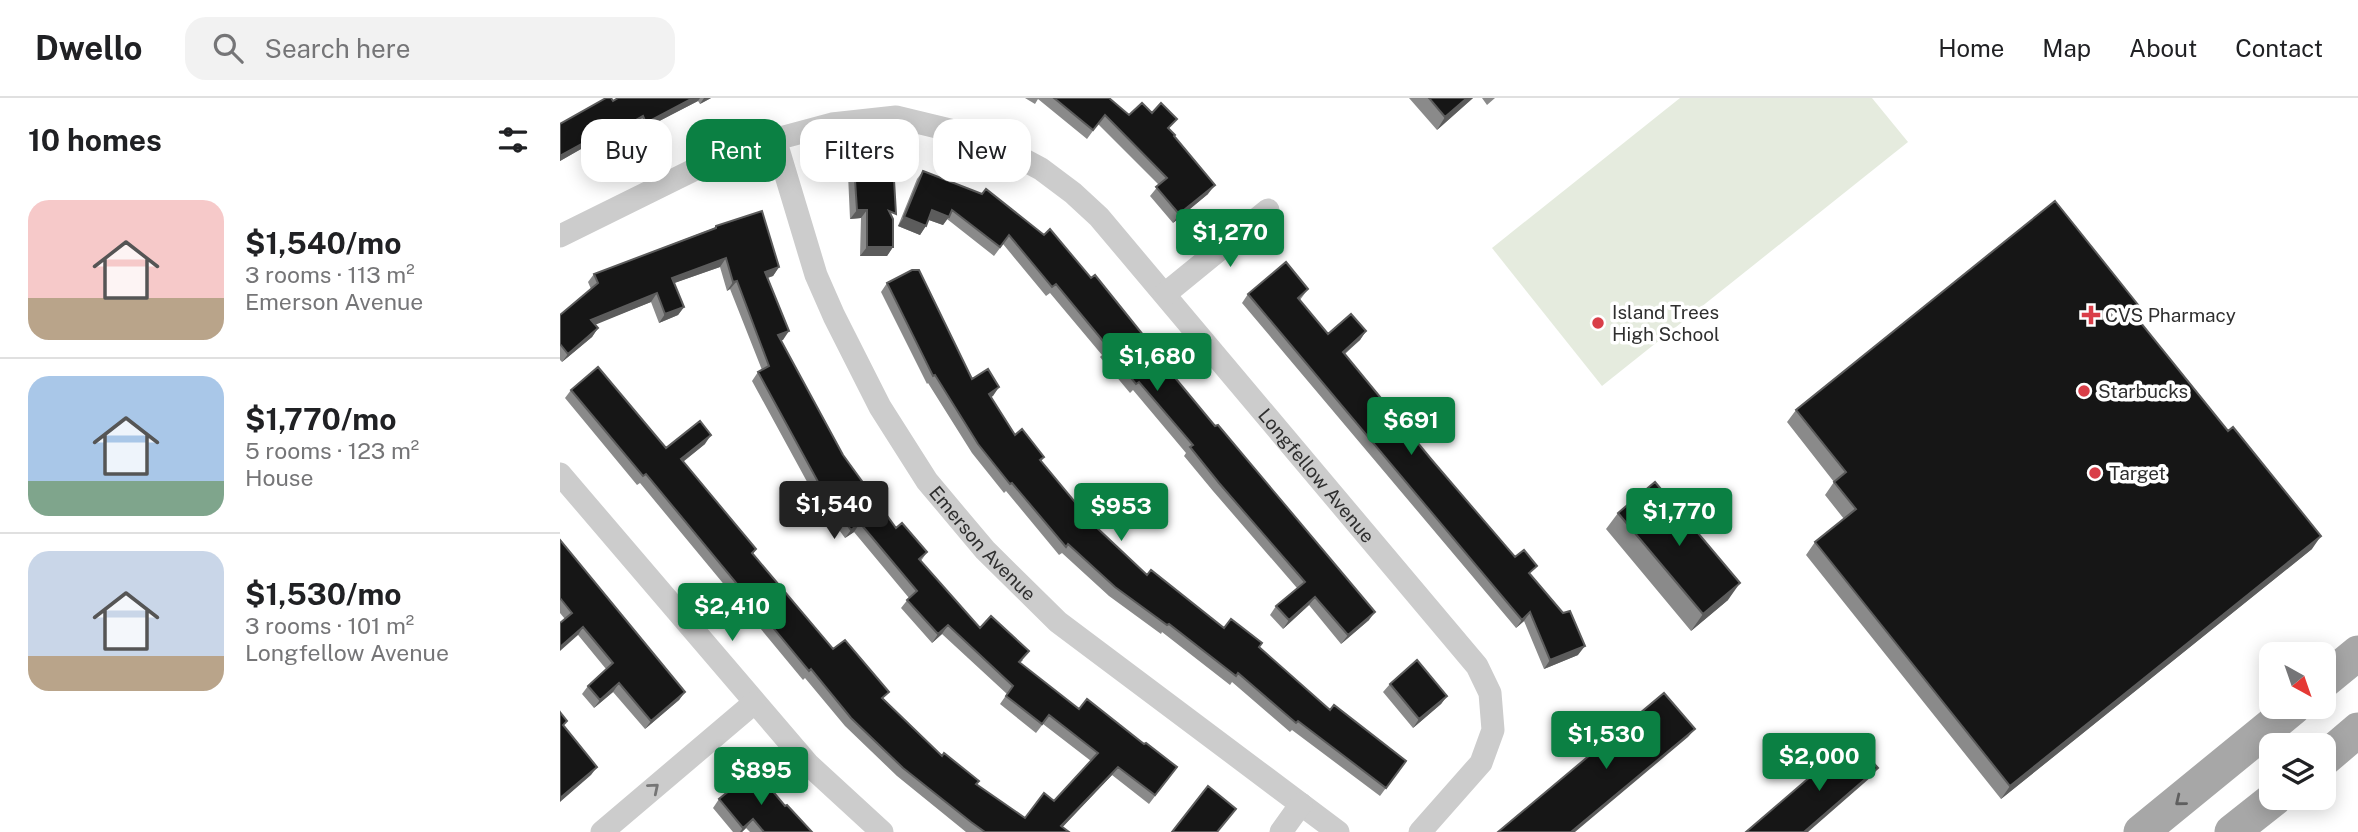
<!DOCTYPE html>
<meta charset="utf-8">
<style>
:root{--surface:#fff;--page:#f2f2f2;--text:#202124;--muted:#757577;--line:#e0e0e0;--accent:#0b8043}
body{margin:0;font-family:"Public Sans",sans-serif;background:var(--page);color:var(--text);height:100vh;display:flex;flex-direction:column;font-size:26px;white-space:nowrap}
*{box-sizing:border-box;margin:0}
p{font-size:23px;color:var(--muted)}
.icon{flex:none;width:38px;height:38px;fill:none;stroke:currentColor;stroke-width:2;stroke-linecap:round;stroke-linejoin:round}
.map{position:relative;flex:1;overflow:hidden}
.drawer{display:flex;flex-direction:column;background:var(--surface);width:560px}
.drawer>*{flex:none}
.hud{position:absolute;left:21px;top:21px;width:665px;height:63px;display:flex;gap:14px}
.needle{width:46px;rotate:140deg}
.buttons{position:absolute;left:1699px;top:544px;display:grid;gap:14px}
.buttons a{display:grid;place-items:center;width:77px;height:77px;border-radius:14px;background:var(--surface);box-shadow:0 4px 18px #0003;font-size:35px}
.price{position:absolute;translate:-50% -60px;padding:0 16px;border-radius:7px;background:var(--accent);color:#fff;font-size:23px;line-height:46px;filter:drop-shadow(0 2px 4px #0008)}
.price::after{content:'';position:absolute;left:50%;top:42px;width:21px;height:16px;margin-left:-10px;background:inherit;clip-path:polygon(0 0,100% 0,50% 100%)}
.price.selected{background:#222;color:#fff}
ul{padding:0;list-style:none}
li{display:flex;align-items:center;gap:21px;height:175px;padding:0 28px}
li+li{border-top:2px solid var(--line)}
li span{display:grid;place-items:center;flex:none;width:196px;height:140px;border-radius:21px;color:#555}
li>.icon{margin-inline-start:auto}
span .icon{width:84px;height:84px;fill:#fffc;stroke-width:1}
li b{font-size:30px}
h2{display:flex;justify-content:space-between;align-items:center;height:84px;padding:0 28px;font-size:30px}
.chip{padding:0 24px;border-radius:21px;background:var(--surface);box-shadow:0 4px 18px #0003;font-size:24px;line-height:63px}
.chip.selected{background:var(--accent);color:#fff}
header{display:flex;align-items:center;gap:42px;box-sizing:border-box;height:98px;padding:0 35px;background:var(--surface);border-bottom:2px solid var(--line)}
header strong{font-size:33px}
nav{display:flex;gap:38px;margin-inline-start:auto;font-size:24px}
.search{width:490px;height:63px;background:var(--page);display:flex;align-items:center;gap:18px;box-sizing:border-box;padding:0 24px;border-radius:21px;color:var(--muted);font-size:26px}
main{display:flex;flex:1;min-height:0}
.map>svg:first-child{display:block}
.green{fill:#e5ebde}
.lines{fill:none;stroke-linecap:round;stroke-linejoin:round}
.street{stroke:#ccc;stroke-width:23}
.primary{stroke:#a7a7a7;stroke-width:35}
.wall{fill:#8a8a8a}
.shaded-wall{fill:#5c5c5c}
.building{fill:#161616;stroke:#5c5c5c;stroke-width:2}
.oneway{stroke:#767676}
.oneway2{stroke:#5f5f5f}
.poi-dot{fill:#d93e48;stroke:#fff;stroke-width:2.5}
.labels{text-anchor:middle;stroke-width:7;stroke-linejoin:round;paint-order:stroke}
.poi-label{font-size:19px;fill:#2f2f2f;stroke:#fff;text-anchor:start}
.street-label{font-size:19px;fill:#2f2f2f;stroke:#fff}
</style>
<header>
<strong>Dwello</strong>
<div class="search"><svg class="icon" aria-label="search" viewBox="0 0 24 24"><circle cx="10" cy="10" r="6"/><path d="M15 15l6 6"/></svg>Search here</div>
<nav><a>Home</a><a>Map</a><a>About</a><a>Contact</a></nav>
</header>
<main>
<section class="drawer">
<h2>10 homes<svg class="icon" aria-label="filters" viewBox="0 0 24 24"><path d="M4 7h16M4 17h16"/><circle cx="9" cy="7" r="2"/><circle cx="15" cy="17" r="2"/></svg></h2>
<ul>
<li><span style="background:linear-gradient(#f6c9c9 70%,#b9a48a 0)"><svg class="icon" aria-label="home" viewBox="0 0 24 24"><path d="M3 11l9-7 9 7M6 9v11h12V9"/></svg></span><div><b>$1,540/mo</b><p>3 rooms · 113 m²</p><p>Emerson Avenue</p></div></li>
<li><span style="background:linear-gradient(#a9c7e8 75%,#7fa58c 0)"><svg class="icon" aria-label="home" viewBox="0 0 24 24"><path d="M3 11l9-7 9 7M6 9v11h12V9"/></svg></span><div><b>$1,770/mo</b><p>5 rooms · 123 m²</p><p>House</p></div></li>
<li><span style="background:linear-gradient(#c9d6e8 75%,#b9a48a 0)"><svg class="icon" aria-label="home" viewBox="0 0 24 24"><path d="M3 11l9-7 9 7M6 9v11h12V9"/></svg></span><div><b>$1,530/mo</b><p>3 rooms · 101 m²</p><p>Longfellow Avenue</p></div></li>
</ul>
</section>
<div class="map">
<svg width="1798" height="734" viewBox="0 0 1798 734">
<rect width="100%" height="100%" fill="#fff"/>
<!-- green -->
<path class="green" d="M1120 0H1312L1348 44 1042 288 932 150Z"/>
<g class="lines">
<!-- street -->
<g class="street">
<path id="s1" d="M215 41 256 177 274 218 320 309 367 383 425 452 498 524 778 734"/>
<path id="s2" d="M0 138 172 53 272 26 336 19 398 34 440 49 481 71 513 95 539 119 917 568 930 595 933 632 921 665 860 734"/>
<path d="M605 196 708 112"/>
<path d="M0 376 248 666 322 734"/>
<path d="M42 734 194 605"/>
<path d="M721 734 741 706"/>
</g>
<!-- primary -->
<path class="primary" d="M1764 583 1798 555
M1764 661 1798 632
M1581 734 1734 609
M1672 734 1715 700"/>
</g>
<!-- wall -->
<path class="wall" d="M58 0H151L140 6 138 3 80 33 77 27 24 57 21 51 0 63V26Z
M465 0H549L569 17 610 31 648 96 613 125 590 98 599 87 538 26 527 41 478 1 475 6Z
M849 0H913L877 32Z
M922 0H935L927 7Z
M294 67 333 149 327 158H300L301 120 290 121 288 76Z
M363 73 422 96 602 265 809 522 781 546 749 507 723 531 710 517 716 508 737 490 653 393 624 358 626 355 573 292 570 295 540 259 542 257 490 195 486 198 443 146 434 158 387 121 383 127 369 122 360 137 338 128 357 81Z
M156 128 219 169 213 178 208 180 223 242H221L283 357 336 430 367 454 361 463 420 530 463 562 460 565 519 611 584 646 617 669 589 706 552 677 502 729 509 734H406L337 678 285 628 245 580 243 582 80 385 77 387 5 300 11 292 106 350 145 346 123 364 196 451 193 456 273 551 382 658 416 686 465 720 494 703 531 663 483 626 476 635 440 606 447 596 382 536 372 545 341 510 349 500 294 434 285 440 257 402 192 283 198 274 202 272 170 191 167 193 160 169 114 185 124 209 118 217 99 225 91 204 35 226 38 230 32 239 2 264 0 262V217L31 191 28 184 34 176 154 130Z
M327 185 412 281 439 289 431 299 455 337 484 359 481 364 534 427 587 477 664 530 699 549 770 612 846 663 820 698 732 632 730 634 672 584 670 587 602 534 601 536 549 498 502 455 499 457 446 393 444 395 412 355 368 285 367 286 321 194Z
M748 191 740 202 768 236 806 233 800 242 785 256 871 361 971 477 1018 557 984 571 964 523 956 530 682 205 688 196Z
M1578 221 1752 451 1441 701 1246 457 1255 444 1284 421 1265 397 1274 384 1227 324 1236 312Z
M1058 415 1168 502 1131 533 1046 431Z
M0 442 125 594 119 602 85 631 53 594 34 610 22 596 28 588 46 571 0 515Z
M830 586 887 598 881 606 853 630 823 594Z
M159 701 225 708 252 734H190L186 730 182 734H173L153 710Z"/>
<!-- shaded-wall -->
<path class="shaded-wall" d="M133 0H140L138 3 80 33 86 25Z
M144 0H151L140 6Z
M907 0H913L877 32 885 19Z
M83 18 77 27 24 57 31 48Z
M27 43 21 51 0 63V58Z
M655 87 648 96 613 125 619 116Z
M297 112H307L301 120 290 121Z
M372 112 389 119 383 127 366 121Z
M344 119 366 128 360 137 338 128Z
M307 149H333L327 158H300Z
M166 160 160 169 106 188 112 180Z
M219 169 213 178 199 182 205 174Z
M177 183 170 191 167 193 173 184Z
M97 195 91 204 25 231 31 222Z
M124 209 118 217 99 225 105 216Z
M38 230 32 239 2 264 8 256Z
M229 233 223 242 212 246 218 237Z
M806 233 800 242 777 262 783 254Z
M439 289 433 298 423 304 429 296Z
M151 337 145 346 115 370 121 361Z
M300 425 294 434 285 440 291 432Z
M1761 438 1752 451 1441 701 1450 688Z
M1180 485 1168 502 1131 533 1143 516Z
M755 499 749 507 723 531 729 522Z
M815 514 809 522 781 546 788 537Z
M970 514 964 523 956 530 962 522Z
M388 527 382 536 372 545 378 536Z
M23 529 18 537 0 553V549Z
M1025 548 1018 557 984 571 990 562Z
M59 585 53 594 34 610 40 602Z
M125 594 119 602 85 631 91 623Z
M887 598 881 606 853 630 859 621Z
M1135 631 1128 639 1015 734H1011Z
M37 669 31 677 0 704V700Z
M558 669 552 677 498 734 501 728Z
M1318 670 1311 679 1248 734H1244Z
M193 721 186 730 182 734H180L183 730Z"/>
<!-- building -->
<path class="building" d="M46 0H51L53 3 58 0H133L86 25 83 18 31 48 27 43 0 58V26Z
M494 0H549L569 17 582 5 592 15 601 5 617 21 608 30 615 37 614 38 655 87 619 116 596 89 607 80 545 17 533 32Z
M869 0H907L885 19Z
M333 65 336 116 329 113 333 121V149H307V112H297L294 67Z
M363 73 422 96 426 91 484 137 490 131 531 180 535 177 604 263 602 264 655 328 658 327 815 514 788 537 755 499 729 522 716 508 745 484 659 385 630 349 633 347 579 284 576 286 546 250 548 249 496 186 492 189 449 137 440 149 392 112 389 119 372 112 366 128 344 119Z
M1495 103 1583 213 1576 219 1668 333 1673 329 1761 438 1450 688 1255 444 1296 411 1274 384 1286 374 1236 312Z
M202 113 219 169 205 174 229 233 218 237 283 357 336 430 342 425 367 454 359 461 420 530 431 518 469 553 459 564 519 611 527 601 584 646 586 645 617 669 595 697 558 669 501 728 509 734H425L411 724 343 670 291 620 251 571 249 573 86 376 83 378 11 292 38 269 106 350 140 323 151 337 121 361 196 451 192 455 273 551 285 542 329 594 322 600 382 658 384 655 419 683 416 686 465 720 484 695 494 703 538 655 489 617 482 626 446 598 453 588 388 527 378 536 347 502 357 493 300 425 291 432 263 393 198 274 209 268 177 183 173 184 166 160 112 180 124 209 105 216 97 195 31 222 38 230 8 256 0 246V217L38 185 34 176 156 130V128Z
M726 164 748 191 738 200 768 236 791 216 806 233 783 254 871 361 955 459 964 452 977 468 969 475 1003 515 1010 513 1025 548 990 562 970 514 962 522 688 196Z
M352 172H359L412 281 428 271 439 289 429 296 455 337 462 331 484 359 480 362 534 427 587 477 591 472 664 530 671 521 702 545 699 549 770 612 774 607 846 663 826 690 738 623 736 625 678 575 676 578 609 526 607 527 555 489 508 446 506 449 452 385 450 386 418 346 375 277 373 278 327 185Z
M1095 384 1180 485 1143 516 1058 415Z
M0 442 125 594 91 623 59 585 40 602 28 588 53 565 23 529 0 549V525L12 515 0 500Z
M857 562 887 598 859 621 830 586Z
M1104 595 1135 631 1011 734H938Z
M0 614 7 623 3 627 37 669 0 700Z
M1293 642 1318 670 1244 734H1186Z
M195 672 225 708 227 707 252 734H204L193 721 183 730 159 701Z
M648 688 676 711 657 734H612Z"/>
<!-- one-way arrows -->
<defs><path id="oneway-chevron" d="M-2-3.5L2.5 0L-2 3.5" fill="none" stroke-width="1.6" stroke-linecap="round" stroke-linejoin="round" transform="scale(1.75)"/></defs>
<use class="oneway" href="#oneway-chevron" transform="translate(94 690) rotate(-40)"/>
<use class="oneway2" href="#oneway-chevron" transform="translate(1620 703) rotate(141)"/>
<!-- markers -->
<g class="poi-dot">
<path d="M1527.5 206.5h7v7h7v7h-7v7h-7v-7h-7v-7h7z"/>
<circle cx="1038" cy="225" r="7"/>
<circle cx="1524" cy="293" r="7"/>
<circle cx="1535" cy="375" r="7"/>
</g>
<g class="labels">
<!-- poi labels -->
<g class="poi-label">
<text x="1052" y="221">Island Trees<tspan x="1052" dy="22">High School</tspan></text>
<text x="1545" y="224">CVS Pharmacy</text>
<text x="1538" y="300">Starbucks</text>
<text x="1549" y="382">Target</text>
</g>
<!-- street labels -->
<g class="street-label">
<text dy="7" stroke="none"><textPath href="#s2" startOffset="928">Longfellow Avenue</textPath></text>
<text dy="7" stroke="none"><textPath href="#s1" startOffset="460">Emerson Avenue</textPath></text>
</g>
</g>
</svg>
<div class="buttons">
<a><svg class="needle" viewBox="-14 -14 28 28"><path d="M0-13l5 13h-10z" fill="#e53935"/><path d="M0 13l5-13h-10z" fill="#757577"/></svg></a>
<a><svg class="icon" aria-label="layers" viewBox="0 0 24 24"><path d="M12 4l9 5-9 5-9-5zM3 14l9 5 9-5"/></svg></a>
</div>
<b class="price" style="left:670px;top:171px">$1,270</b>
<b class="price" style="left:597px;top:295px">$1,680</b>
<b class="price" style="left:851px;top:359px">$691</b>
<b class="price selected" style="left:274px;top:443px">$1,540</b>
<b class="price" style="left:561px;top:445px">$953</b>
<b class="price" style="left:1119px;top:450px">$1,770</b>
<b class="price" style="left:172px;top:545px">$2,410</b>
<b class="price" style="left:1046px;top:673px">$1,530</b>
<b class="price" style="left:1259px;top:695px">$2,000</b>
<b class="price" style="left:201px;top:709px">$895</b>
<div class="hud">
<a class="chip">Buy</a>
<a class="chip selected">Rent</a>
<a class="chip">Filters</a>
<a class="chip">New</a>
</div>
</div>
</main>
